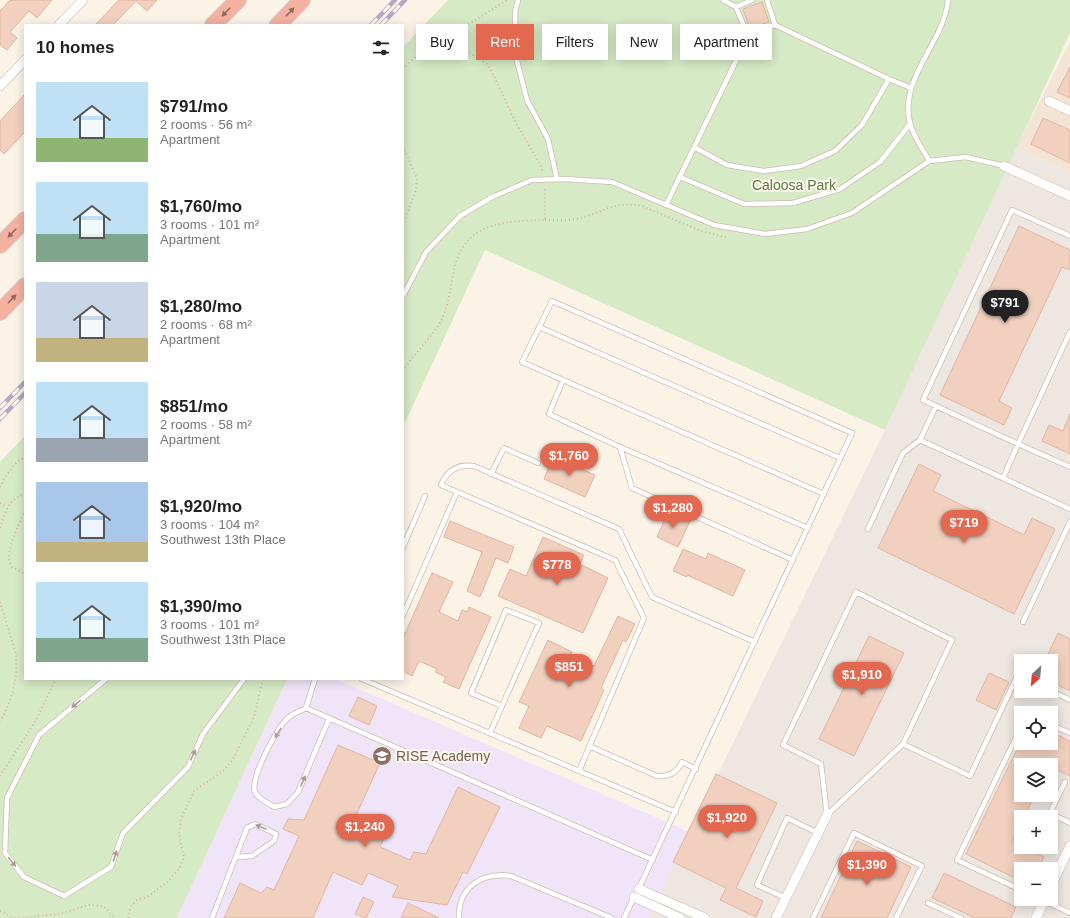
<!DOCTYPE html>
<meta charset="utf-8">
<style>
:root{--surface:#fff;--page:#f6f6f6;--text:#222;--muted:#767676;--accent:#e36850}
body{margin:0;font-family:Helvetica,sans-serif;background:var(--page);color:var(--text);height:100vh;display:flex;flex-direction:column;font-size:15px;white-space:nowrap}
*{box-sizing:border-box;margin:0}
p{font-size:13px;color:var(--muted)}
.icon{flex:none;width:22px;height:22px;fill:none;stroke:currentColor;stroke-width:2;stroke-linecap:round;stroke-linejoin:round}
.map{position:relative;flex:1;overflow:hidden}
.panel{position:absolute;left:24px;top:24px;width:380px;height:656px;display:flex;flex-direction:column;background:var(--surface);border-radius:0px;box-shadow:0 2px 10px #0003}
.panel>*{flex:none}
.top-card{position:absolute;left:416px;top:24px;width:380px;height:36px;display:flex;gap:8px}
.needle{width:26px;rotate:206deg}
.controls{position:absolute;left:1014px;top:654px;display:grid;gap:8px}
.controls a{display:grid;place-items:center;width:44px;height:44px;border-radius:0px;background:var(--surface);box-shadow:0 2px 10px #0003;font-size:20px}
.price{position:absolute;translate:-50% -34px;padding:0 9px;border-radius:14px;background:var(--accent);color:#fff;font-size:13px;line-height:26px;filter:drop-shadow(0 1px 2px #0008)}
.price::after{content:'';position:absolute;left:50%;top:24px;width:12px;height:9px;margin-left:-6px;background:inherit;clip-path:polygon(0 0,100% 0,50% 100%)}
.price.active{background:#222;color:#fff}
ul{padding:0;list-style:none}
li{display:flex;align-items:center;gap:12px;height:100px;padding:0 12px}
li span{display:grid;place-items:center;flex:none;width:112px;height:80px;border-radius:0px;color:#555}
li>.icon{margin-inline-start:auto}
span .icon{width:48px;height:48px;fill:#fffc;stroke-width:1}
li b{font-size:17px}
h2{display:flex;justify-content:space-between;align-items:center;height:48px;padding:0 12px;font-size:17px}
.pill{padding:0 14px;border-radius:0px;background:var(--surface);box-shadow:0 2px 10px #0003;font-size:14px;line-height:36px}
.pill.active{background:var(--accent);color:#fff}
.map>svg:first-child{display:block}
.residential{fill:#f4e4d6}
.industrial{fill:#ede6e1;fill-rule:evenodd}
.education{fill:#f0e4f9}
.green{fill:#d6eac6}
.building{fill:#f1d0c0;stroke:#e3b6a0}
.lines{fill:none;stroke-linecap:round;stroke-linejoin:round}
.service-casing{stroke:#d0bcb0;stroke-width:6}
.minor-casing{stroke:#d0bcb0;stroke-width:10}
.motorway-casing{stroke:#d9d0cd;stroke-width:18}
.path{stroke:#d6b3a2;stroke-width:2;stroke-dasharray:1 3;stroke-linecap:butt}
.service{stroke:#fff;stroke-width:4.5}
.minor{stroke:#fff;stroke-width:9}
.motorway{stroke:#f5b1a0;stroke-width:16}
.rail-casing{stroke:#b5a5c6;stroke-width:4.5}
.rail{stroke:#fff7ee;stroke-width:3;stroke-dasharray:9;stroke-linecap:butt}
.oneway{fill:#8f6a5d}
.oneway2{fill:#ad9b94}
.labels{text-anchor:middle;stroke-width:4;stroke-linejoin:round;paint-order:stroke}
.park-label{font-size:14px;fill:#577b44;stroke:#fff7ee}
.education-label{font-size:14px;fill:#785e54;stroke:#fff7ee;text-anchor:start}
</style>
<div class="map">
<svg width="1070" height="918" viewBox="0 0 1070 918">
<rect width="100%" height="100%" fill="#fcf3e7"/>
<!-- residential -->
<path class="residential" d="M1070 42V172L1016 148Z"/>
<!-- industrial -->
<path class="industrial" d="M1016 148 1070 172V918H648L885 430ZM1021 661H1051V691H1021ZM1021 713H1051V743H1021ZM1021 765H1051V795H1021ZM1021 817H1051V847H1021ZM1021 869H1051V899H1021Z"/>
<!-- education -->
<path class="education" d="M287 679H336L690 832 648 918H177Z"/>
<!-- green -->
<path class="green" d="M448 0H1070V33L885 430 485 250 403 427V47Z
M25 436V679H287L177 918H0V462Z"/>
<!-- building -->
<path class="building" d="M10 0H52L37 18 29 11 10 32 17 38 7 50 0 45V11Z
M119 0H157L147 11 136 1 113 25H95Z
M762 2 769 22 750 29 743 9Z
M1070 67V98L1057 92Z
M25 94V132L4 154 0 150V121Z
M1043 118 1070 130V163L1031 144Z
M1019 226 1070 250V270L1062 267 999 401 1012 408 1004 425 940 395Z
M1070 414V454L1042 441 1049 425 1063 431Z
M553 457 595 475 585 497 544 479Z
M919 464 941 475 933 491 1024 535 1032 518 1055 529 1014 614 878 548Z
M668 512 690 521 678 547 657 537Z
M450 521 514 547 508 563 496 558 480 597 467 591 482 552 444 537Z
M543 537 584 555 580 564 608 578 583 633 498 596 510 569 526 576Z
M683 549 706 559 708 553 745 570 733 596 687 575V577L673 571Z
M432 573 453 582 439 612 458 621 462 610 467 612 469 607 491 617 459 689 443 682 446 677 435 672 437 669 419 661 412 676 403 671V638Z
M618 616 635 624 626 642 623 640 601 688 604 690 581 741 547 726 541 738 519 728 529 706 519 702 548 640 572 652 564 671 580 678 587 663 594 666Z
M1058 633 1070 639V691L1051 682V661H1045Z
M869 636 904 653 854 756 819 739Z
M989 673 1009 682 996 710 976 700Z
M358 697 377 706 369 725 349 716Z
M1051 732 1070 741V776L1051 767V765H1021V795H1035L1024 817H1021V824L1012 841 1044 857 1038 869H1021V881L966 854 1020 743H1051Z
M338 745 380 763 352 824 380 837 383 840 380 847 410 860 414 852 426 854 458 787 500 807 467 874 463 872 447 905 392 897 398 886 368 873 362 885 333 872 313 918H224L240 883 261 893 267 887 274 890 299 836 283 829 288 819 304 820Z
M716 774 777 803 736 888 763 901 756 917 720 900 726 888 673 862Z
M857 841 911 867 887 918H821Z
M944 873 1016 907 1011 918H975L932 898Z
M363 897 374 902 366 918 355 914Z
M408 903 439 918H401Z"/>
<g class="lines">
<defs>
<path id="service" d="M518 0 515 12 516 57 527 100 548 139 557 179
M723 0 736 7
M752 0 736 7 748 36 775 25
M889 79 911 88
M694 147 727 165 764 171 801 166 835 151 862 125 889 79 775 25 767 0
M929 161C923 149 913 136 910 123 899 77 944 43 948 0
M680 177 744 204 793 203 840 189 880 162 910 124
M666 205 748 36
M1070 236 1012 210 923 400 1018 444 1070 332
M403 296 426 252 460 216 492 197 532 180 564 179 612 182 714 225 765 234 807 229 852 213 929 161 966 157 1004 166
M539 327 840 458
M563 380 549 414 620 447 632 488 793 560
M936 406 920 440 1070 509
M620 447 808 528
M491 474 504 448 538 463
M1003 478 1018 444 1070 467
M868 529 903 453 920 440
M403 547 425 496
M403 615 457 492
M1023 622 1070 522
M106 679 39 735 7 798 5 853 24 877 64 896 111 867 123 833 188 767 203 734 244 679
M315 679 306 708C300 711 291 714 287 719 276 730 250 778 255 792 258 799 268 803 274 807L287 804 298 792 329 719
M362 679 676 812
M1055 693 1070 700
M306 708 653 860
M1051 725 1070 733
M1021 727 957 860 1021 890
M490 733 539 623 506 610 471 693 502 706
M589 746 657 776C669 777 677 773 682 762L696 769
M579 771 644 618 615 560 441 485C447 470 458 464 474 466L619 529 652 597 755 642
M1050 813 1065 782
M827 815 821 764 783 745 856 592 952 640 903 744
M827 815 903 744 970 776 1021 668
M1048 817 1050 813 1070 823
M638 890 852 433 552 301 522 362 824 494
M786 898 757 885 787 818 818 833
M1040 899 1070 913
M928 903 961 918
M212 918 247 828 255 824 276 834 274 841 252 856 236 857
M459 918C458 886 483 872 511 876L612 918
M624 918 634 897
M813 918 854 833 922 866 896 918"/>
<path id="minor" d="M59 25 83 0
M0 86 25 60
M1049 101 1070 111
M1004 166 1070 196
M1051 886 1070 846
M639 889 705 918
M634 897 680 918
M776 918 827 815
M1036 918 1045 899"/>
<path id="motorway" d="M213 25 238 0
M278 25 302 0
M0 245 25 220
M0 312 25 286"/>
</defs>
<!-- service casing -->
<use href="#service" class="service-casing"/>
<!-- minor casing -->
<use href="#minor" class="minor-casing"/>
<!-- motorway casing -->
<use href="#motorway" class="motorway-casing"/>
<!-- path -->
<path class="path" d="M434 46 470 53 487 64 494 76 516 123 541 166 543 172
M403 69 421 51 434 46 507 0
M403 146 417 179 416 190 403 225
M545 220C555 220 566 221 576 219 603 214 612 200 642 206L701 231 728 238
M403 371C415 350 435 337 444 314 452 294 451 271 460 252 476 220 515 221 545 220V188
M0 487C6 477 13 461 25 458
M0 503 7 507
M25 510C20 523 2 556 12 567L25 574
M0 528C5 513 8 499 25 494
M0 602 16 654C18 677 12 702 0 721
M0 776 35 722 56 679
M0 911 14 918 29 917 60 914 88 905 103 906 115 918
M128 918 131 906 137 900 149 896 168 881 178 870 184 858 179 834 181 819 194 791 223 771 233 759 254 717 263 679"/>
<!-- service -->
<use href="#service" class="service"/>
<!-- minor -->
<use href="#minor" class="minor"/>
<!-- motorway -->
<use href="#motorway" class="motorway"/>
<defs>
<path id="rail" d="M371 25 395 0
M381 25 405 0
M0 408 25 382
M0 419 25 393"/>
</defs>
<!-- rail casing -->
<use href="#rail" class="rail-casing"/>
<!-- rail -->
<use href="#rail" class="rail"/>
</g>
<!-- one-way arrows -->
<defs><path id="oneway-solid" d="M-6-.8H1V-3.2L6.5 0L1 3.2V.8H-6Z"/></defs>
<g class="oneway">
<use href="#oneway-solid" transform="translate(226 12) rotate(134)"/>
<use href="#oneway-solid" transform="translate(290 12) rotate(-46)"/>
<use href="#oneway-solid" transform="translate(12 233) rotate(134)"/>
<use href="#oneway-solid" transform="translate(12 299) rotate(-46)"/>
</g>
<g class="oneway2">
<use href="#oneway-solid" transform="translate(76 704) rotate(140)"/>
<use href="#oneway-solid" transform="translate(278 733) rotate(121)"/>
<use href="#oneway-solid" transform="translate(193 755) rotate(-66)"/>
<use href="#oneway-solid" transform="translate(303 781) rotate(-67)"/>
<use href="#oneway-solid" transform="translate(261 827) rotate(-158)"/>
<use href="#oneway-solid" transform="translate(115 856) rotate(-72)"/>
<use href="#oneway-solid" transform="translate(12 862) rotate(51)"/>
</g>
<!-- icons -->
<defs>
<symbol id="school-disc" viewBox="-11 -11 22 22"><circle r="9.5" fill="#8d6e63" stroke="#fff7ee"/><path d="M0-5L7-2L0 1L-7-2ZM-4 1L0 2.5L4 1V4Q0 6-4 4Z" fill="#fff"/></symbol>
</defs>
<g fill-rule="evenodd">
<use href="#school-disc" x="371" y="745" width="22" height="22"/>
</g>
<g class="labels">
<!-- park labels -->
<g class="park-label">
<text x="794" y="190">Caloosa Park</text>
</g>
<!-- education labels -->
<g class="education-label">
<text x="396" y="761">RISE Academy</text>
</g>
</g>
</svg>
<div class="controls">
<a><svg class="needle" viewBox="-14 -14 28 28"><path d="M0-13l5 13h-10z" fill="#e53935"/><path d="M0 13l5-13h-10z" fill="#767676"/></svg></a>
<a><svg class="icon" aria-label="locate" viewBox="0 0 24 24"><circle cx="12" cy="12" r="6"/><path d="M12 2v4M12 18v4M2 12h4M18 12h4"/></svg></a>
<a><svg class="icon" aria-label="layers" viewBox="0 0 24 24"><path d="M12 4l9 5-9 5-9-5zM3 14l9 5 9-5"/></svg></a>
<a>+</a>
<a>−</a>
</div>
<b class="price active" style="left:1005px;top:324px">$791</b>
<b class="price" style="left:569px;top:477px">$1,760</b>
<b class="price" style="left:673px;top:529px">$1,280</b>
<b class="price" style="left:964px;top:544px">$719</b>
<b class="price" style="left:557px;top:586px">$778</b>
<b class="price" style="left:569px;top:688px">$851</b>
<b class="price" style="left:862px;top:696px">$1,910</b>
<b class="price" style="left:727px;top:839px">$1,920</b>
<b class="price" style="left:365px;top:848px">$1,240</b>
<b class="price" style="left:867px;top:886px">$1,390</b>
<div class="top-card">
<a class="pill">Buy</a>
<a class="pill active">Rent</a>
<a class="pill">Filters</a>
<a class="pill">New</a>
<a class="pill">Apartment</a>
</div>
<section class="panel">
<h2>10 homes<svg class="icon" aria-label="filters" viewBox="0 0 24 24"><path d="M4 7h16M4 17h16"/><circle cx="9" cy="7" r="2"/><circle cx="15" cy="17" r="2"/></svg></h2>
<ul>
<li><span style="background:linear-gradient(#bfe0f5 70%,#8fb573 0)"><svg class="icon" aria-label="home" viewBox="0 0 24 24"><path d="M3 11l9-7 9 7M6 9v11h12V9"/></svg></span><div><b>$791/mo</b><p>2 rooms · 56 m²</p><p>Apartment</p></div></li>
<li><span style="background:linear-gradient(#bfe0f5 65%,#7fa58c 0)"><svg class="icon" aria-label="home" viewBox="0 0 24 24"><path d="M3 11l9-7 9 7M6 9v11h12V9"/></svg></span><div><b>$1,760/mo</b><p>3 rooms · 101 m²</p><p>Apartment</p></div></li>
<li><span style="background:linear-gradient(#c9d6e8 70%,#c2b280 0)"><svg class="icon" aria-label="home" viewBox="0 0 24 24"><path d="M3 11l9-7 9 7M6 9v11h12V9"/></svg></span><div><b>$1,280/mo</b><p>2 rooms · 68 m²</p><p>Apartment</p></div></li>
<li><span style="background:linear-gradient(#bfe0f5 70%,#9aa5b1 0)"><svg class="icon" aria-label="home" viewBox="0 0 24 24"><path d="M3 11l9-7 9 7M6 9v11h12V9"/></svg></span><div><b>$851/mo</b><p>2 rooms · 58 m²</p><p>Apartment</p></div></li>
<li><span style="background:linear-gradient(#a9c7e8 75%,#c2b280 0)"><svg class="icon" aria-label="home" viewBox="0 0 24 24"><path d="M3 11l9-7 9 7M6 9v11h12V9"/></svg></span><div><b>$1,920/mo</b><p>3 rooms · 104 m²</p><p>Southwest 13th Place</p></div></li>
<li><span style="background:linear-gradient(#bfe0f5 70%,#7fa58c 0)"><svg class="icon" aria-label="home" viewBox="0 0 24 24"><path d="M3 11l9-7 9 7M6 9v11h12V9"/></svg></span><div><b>$1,390/mo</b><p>3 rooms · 101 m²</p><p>Southwest 13th Place</p></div></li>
</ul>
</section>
</div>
